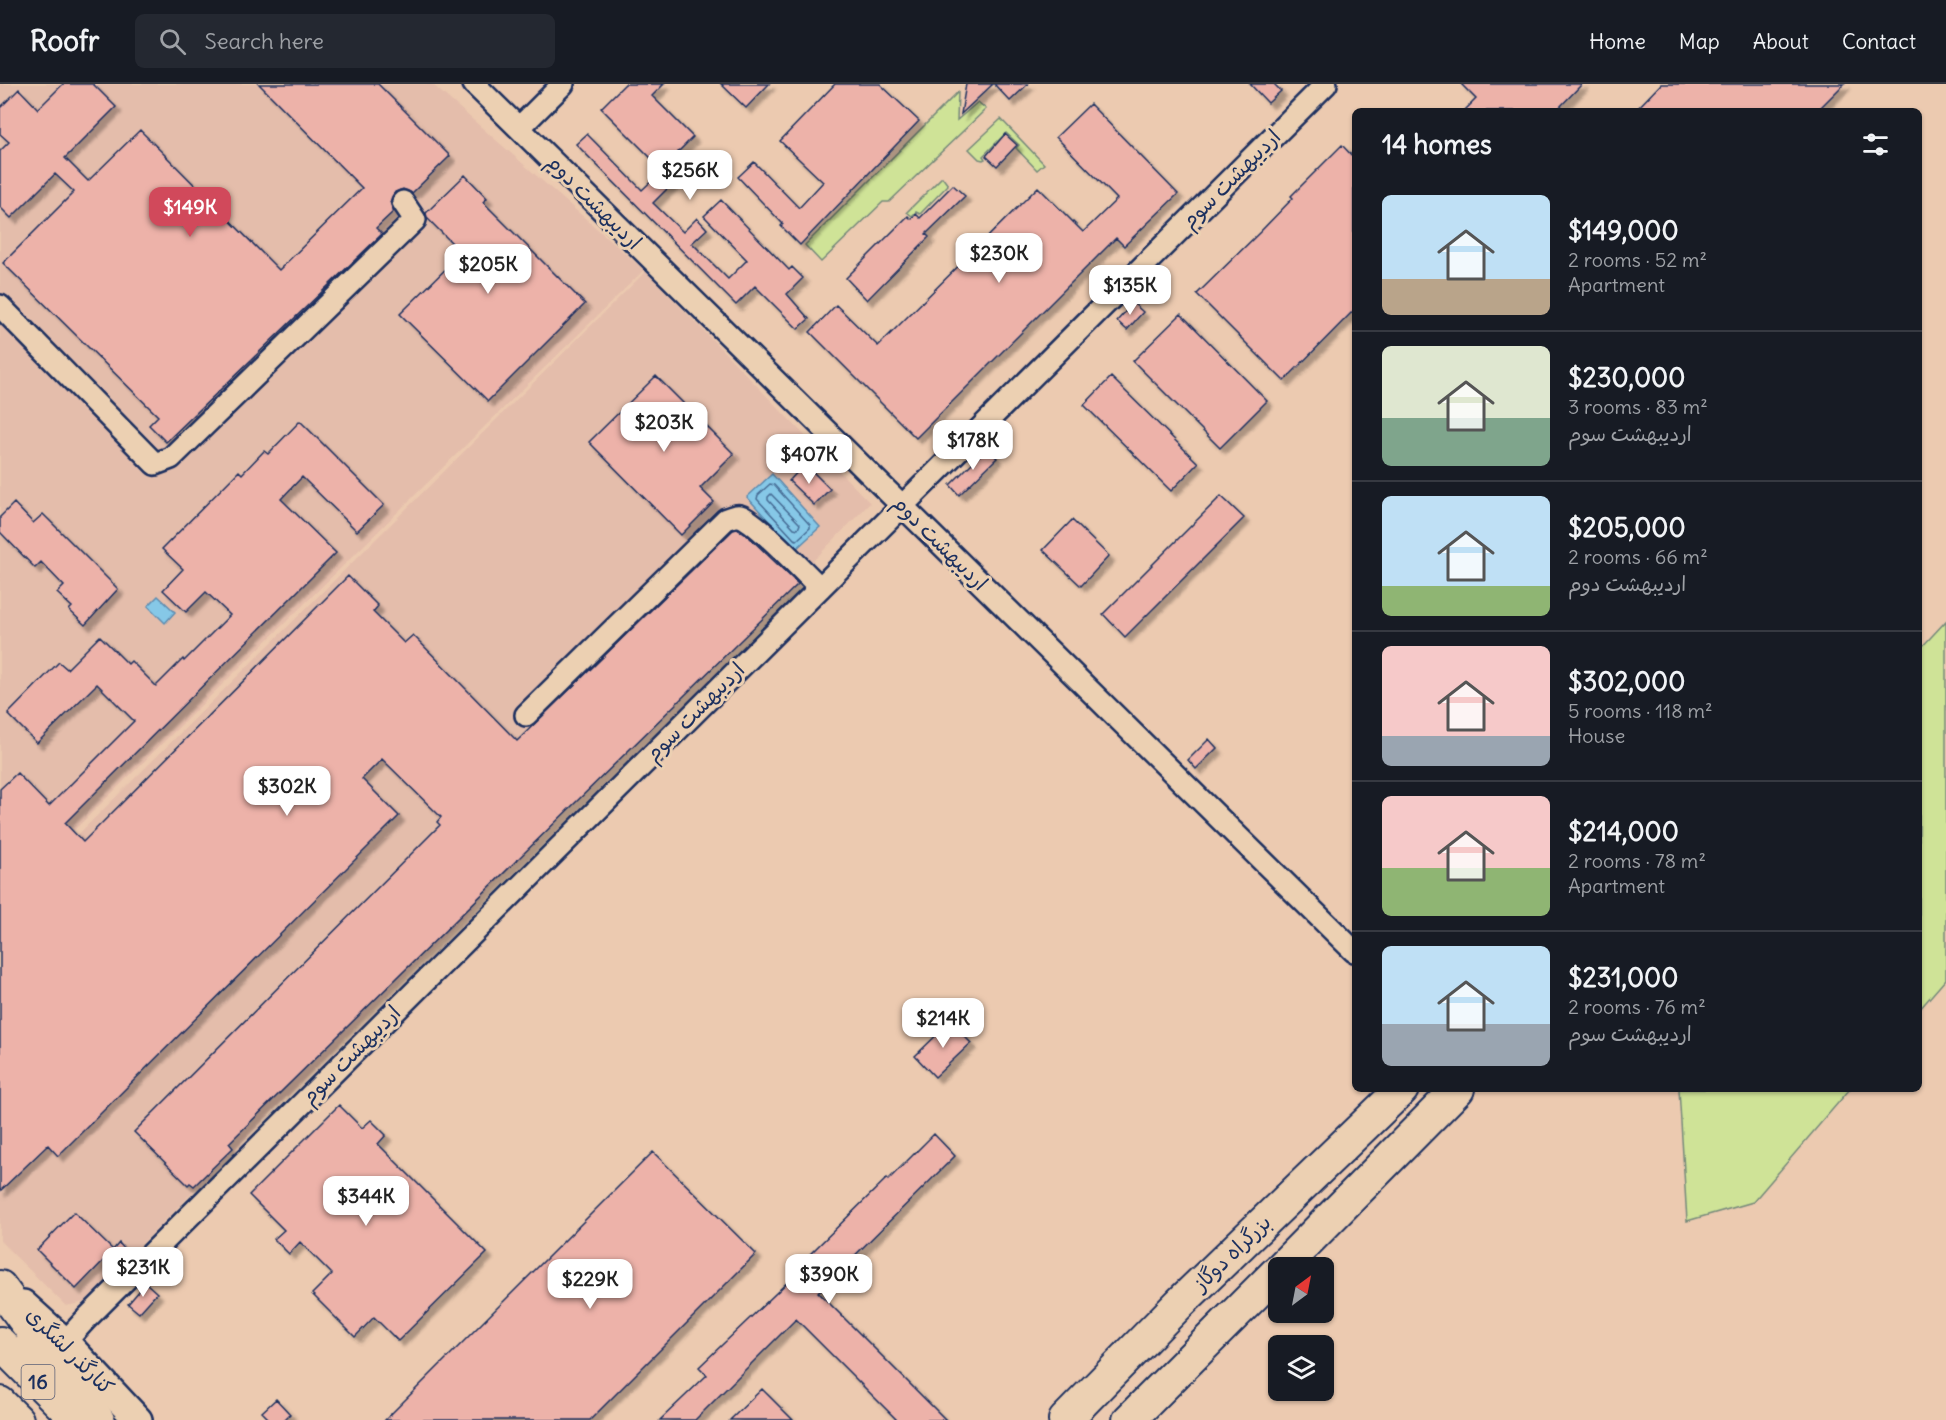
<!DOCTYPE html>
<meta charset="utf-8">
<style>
:root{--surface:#171b24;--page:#242831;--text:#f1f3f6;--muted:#9ea1a6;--line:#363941;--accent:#d1495b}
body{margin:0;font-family:Delius,"Playpen Sans Arabic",sans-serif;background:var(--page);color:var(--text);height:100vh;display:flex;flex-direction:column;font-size:22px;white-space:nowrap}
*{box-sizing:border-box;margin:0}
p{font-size:20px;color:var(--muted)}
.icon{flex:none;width:33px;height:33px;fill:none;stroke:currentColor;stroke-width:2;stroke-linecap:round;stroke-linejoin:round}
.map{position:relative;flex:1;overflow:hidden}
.details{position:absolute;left:1352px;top:24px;width:570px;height:984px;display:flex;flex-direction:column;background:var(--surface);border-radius:9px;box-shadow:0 2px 4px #0004}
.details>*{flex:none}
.needle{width:39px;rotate:32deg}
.controls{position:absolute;left:1268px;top:1173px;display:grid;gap:12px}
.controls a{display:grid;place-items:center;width:66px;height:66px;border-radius:9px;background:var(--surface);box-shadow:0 2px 4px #0004;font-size:30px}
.price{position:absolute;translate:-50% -51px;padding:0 14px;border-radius:12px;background:#fff;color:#222;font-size:20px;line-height:39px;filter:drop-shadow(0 2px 3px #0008)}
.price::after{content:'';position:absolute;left:50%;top:36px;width:18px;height:14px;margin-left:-9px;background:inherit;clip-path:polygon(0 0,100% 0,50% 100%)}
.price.active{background:var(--accent);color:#fff}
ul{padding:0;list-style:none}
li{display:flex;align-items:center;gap:18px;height:150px;padding:0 30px}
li+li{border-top:2px solid var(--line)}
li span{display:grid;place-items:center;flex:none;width:168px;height:120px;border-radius:9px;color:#555}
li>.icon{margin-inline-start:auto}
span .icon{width:72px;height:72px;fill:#fffc;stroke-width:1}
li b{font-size:26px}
h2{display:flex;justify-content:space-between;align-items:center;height:72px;padding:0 30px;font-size:26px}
header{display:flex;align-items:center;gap:36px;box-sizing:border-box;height:84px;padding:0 30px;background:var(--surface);border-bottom:2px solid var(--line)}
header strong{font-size:28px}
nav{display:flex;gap:33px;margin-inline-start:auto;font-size:21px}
.search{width:420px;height:54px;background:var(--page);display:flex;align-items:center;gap:15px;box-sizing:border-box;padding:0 21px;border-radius:9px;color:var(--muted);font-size:22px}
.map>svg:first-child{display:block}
.built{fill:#e4bdab}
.green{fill:#cfe397;stroke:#75897a;stroke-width:1.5}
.water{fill:#86c8e7;stroke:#5b8bb0;stroke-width:1.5}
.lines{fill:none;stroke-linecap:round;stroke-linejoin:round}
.shore{stroke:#466c95;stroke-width:1.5}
.building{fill:#edb2a9;stroke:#1b2f5e;stroke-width:1.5;filter:url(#shadow)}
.minor-casing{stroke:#1b2f5e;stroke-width:26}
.major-casing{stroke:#1b2f5e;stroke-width:32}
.highway-casing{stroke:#1b2f5e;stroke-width:36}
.minor{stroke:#ecd0b2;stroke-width:21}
.major{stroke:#ecd0b2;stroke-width:27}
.highway{stroke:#ecd0b2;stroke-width:32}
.labels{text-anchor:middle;stroke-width:6;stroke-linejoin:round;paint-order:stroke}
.shield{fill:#ecd0b2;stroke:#5a5f77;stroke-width:1.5}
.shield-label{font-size:20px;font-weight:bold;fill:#1b2f5e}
.street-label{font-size:21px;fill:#1b2f5e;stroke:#ecd0b2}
</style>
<header>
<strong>Roofr</strong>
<div class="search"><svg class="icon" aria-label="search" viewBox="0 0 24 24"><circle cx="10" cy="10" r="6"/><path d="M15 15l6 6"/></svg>Search here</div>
<nav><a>Home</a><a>Map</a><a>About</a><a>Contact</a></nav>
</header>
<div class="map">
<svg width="1946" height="1336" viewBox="0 0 1946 1336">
<defs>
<filter id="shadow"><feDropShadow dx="5.5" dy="5.5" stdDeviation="1.5" flood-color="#0004"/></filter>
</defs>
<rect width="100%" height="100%" fill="#eccab0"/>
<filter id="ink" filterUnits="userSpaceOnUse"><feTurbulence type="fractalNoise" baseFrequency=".0167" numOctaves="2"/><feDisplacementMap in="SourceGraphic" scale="12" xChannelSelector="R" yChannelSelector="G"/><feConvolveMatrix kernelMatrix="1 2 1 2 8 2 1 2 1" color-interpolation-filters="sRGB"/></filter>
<g filter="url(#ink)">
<!-- built -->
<path class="built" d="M0 0H432L644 186 0 819Z
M646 187 870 419 85 1218 66 1222 0 1157V828Z"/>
<!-- green -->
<path class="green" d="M958 8 957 36 978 18 986 25 889 118H883L821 178 805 161Z
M1001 35 1044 80 1037 86 1016 64 1019 61 1006 49 983 72 985 75 983 76 979 75 969 65Z
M942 93 948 101 920 130 916 128 912 132 907 128Z
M1946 537V895L1919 926V566Z
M1679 1005H1850L1753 1118 1687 1137Z"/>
<!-- water -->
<path class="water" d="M772 390 820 443 795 466 747 413Z
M158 512 175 528 165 539 148 522Z"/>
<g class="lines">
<!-- shore -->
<path class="shore" d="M770 400 774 401 810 441V444L797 456 794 455 757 415 758 411Z
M771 410 800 440 798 445 794 444 768 416V413Z"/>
</g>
<!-- building -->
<path class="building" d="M63 0H93L116 23 65 74 88 97 140 46 279 186 362 104 259 0H378L450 72 412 109 403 105 395 108 390 118 394 127 376 144 382 150 166 358 149 341 158 332 3 179 74 108 55 90 11 134 0 123V67L9 58 0 50V24L19 5 38 25Z
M625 0H664L652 12 693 53 678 68 691 81 653 119 683 148 697 134 707 145 692 159 728 195 747 176 704 132 721 116 789 186 792 183 803 194 787 210 809 235 798 245 755 202 736 221 576 60 587 50 642 106 663 86 601 24Z
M721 0H769L746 24Z
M835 0H880L919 37 800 161 781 142 783 140 738 93 754 78 799 124 823 98 780 57Z
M966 0H993L961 30Z
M994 0H1028L1010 17Z
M1250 0H1274L1281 7 1268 19Z
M1461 0H1582L1556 27H1464L1476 15Z
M1661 0H1844L1817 27H1635Z
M1090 20 1178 110 1124 162 1116 154 916 354 810 248 836 221 878 262 1038 103 1083 148 1117 115 1056 53Z
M1005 50 1017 61 997 82 986 72Z
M1342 61 1354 74V226L1284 297 1197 210 1260 148 1293 114 1291 112Z
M465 91 487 114 483 118 585 220 488 317 400 230 462 169 427 134 426 129Z
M953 101 965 112 926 150 929 153 867 216 846 194 908 132 911 135 916 130 920 134Z
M1133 219 1143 228 1127 246 1117 237Z
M1181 230 1267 317 1220 364 1133 277Z
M656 292 734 370 700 404 714 418 681 451 589 358Z
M1111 293 1198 379 1171 407 1084 321Z
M300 337 384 421 357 447 302 393 281 415 336 469 65 739 83 758 348 492 378 522 373 528 404 559 413 551 517 657 733 446 737 445 749 453 798 500 229 1059 233 1064 194 1102 190 1099 188 1101 134 1048 440 741 437 738 441 733 382 675 362 695 399 732 58 1072 48 1061 0 1107V705L17 689 49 722 134 637 97 600 37 659 8 630 59 578 67 585 100 552 128 580 131 577 156 602 183 575 184 577 230 531 206 508 186 528 163 506 183 485 162 465 239 387 242 390 264 367 268 370Z
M987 364 997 374 959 411 950 401Z
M805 380 830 405 814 421 789 397Z
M1221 412 1244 434 1125 553 1103 530Z
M14 419 33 439 43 430 118 505 85 541 69 526 72 523 57 509 64 502 41 478 35 484 0 448V433Z
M1072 436 1109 472 1081 502 1043 466Z
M1209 655 1217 664 1196 685 1188 676Z
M950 938 971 959 935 993 915 972Z
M339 1021 362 1044 371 1036 386 1051 378 1060 487 1169 398 1257 374 1233 355 1253 312 1210 332 1190 300 1158 289 1170 274 1155 284 1146 249 1111Z
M934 1050 955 1072 818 1208 946 1336H897L796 1235 695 1336H660L707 1291 699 1283 799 1187 797 1183 887 1094 888 1096Z
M653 1068 756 1170 590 1336H385Z
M74 1128 113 1166 119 1159 128 1169 113 1185 104 1176 76 1205 37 1166Z
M146 1199 157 1209 139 1229 128 1220Z
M762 1305 793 1336H730Z
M276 1315 290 1330 284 1336H270L262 1328Z"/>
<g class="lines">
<defs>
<path id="minor" d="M474 0 1354 867
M519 44 563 0
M0 222 155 380 171 374 415 136 403 118
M526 631 726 435C731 434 735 431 740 432 755 436 806 490 820 504
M65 1258 86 1235 1326 0"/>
<path id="major" d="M23 1220 65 1258 138 1336"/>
<path id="highway" d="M1281 1184 1458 1005
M0 1203 98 1336
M0 1259 77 1336
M0 1319 17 1336
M1065 1336 1180 1219 1402 1005
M1129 1336 1278 1187"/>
</defs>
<!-- minor casing -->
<use href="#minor" class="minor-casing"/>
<!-- major casing -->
<use href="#major" class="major-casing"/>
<!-- highway casing -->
<use href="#highway" class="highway-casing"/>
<!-- minor -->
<use href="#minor" class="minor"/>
<!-- major -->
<use href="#major" class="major"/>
<!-- highway -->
<use href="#highway" class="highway"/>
</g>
</g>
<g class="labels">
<!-- shield labels -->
<rect class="shield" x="21.5" y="1281" width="33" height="34" rx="4.5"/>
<g class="shield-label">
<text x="38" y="1305">16</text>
</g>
<!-- street labels -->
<g class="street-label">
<text transform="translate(1231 95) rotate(-45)" y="7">اردیبهشت سوم</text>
<text transform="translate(594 118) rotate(45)" y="7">اردیبهشت دوم</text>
<text transform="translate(940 459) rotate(45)" y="7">اردیبهشت دوم</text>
<text transform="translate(695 628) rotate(-45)" y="7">اردیبهشت سوم</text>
<text transform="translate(351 971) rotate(-45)" y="7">اردیبهشت سوم</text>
<text transform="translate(1232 1169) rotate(-44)" y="7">بزرگراه دوگاز</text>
<text transform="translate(70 1267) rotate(45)" y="7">کنارگذر لشگری</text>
</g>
</g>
</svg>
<div class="controls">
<a><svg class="needle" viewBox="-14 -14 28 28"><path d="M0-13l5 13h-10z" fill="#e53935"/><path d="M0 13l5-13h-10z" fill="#9ea1a6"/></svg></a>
<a><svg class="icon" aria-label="layers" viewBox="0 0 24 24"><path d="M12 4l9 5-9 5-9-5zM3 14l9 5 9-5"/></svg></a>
</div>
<b class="price" style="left:690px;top:117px">$256K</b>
<b class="price active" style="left:190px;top:154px">$149K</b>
<b class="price" style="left:999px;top:200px">$230K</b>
<b class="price" style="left:488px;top:211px">$205K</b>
<b class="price" style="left:1130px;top:232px">$135K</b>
<b class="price" style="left:664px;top:369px">$203K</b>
<b class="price" style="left:973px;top:387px">$178K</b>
<b class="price" style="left:809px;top:401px">$407K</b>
<b class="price" style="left:287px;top:733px">$302K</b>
<b class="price" style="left:943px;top:965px">$214K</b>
<b class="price" style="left:366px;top:1143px">$344K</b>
<b class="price" style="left:143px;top:1214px">$231K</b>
<b class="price" style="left:829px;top:1221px">$390K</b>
<b class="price" style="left:590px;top:1226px">$229K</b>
<section class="details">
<h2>14 homes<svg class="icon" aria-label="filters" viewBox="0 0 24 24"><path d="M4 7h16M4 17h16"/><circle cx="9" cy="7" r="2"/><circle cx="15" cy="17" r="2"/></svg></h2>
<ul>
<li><span style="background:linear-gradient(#bfe0f5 70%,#b9a48a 0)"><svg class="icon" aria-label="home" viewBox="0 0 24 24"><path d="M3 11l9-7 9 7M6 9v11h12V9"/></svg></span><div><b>$149,000</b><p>2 rooms · 52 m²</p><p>Apartment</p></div></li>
<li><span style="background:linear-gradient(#dfe7d0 60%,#7fa58c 0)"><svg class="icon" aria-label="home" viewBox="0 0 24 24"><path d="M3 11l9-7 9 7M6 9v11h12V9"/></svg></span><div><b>$230,000</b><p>3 rooms · 83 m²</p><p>اردیبهشت سوم</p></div></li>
<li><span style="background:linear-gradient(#bfe0f5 75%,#8fb573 0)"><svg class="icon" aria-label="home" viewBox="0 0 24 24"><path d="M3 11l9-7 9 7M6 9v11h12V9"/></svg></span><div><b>$205,000</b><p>2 rooms · 66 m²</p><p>اردیبهشت دوم</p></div></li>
<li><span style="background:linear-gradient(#f6c9c9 75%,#9aa5b1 0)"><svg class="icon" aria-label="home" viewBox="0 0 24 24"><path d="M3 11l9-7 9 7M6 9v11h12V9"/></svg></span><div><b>$302,000</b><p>5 rooms · 118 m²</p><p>House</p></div></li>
<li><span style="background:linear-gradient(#f6c9c9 60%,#8fb573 0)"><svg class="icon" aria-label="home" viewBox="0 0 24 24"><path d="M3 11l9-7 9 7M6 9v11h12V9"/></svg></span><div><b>$214,000</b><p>2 rooms · 78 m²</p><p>Apartment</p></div></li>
<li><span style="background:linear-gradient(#bfe0f5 65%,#9aa5b1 0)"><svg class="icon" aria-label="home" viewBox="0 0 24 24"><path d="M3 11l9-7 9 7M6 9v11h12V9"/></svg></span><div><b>$231,000</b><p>2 rooms · 76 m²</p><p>اردیبهشت سوم</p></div></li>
</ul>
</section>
</div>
